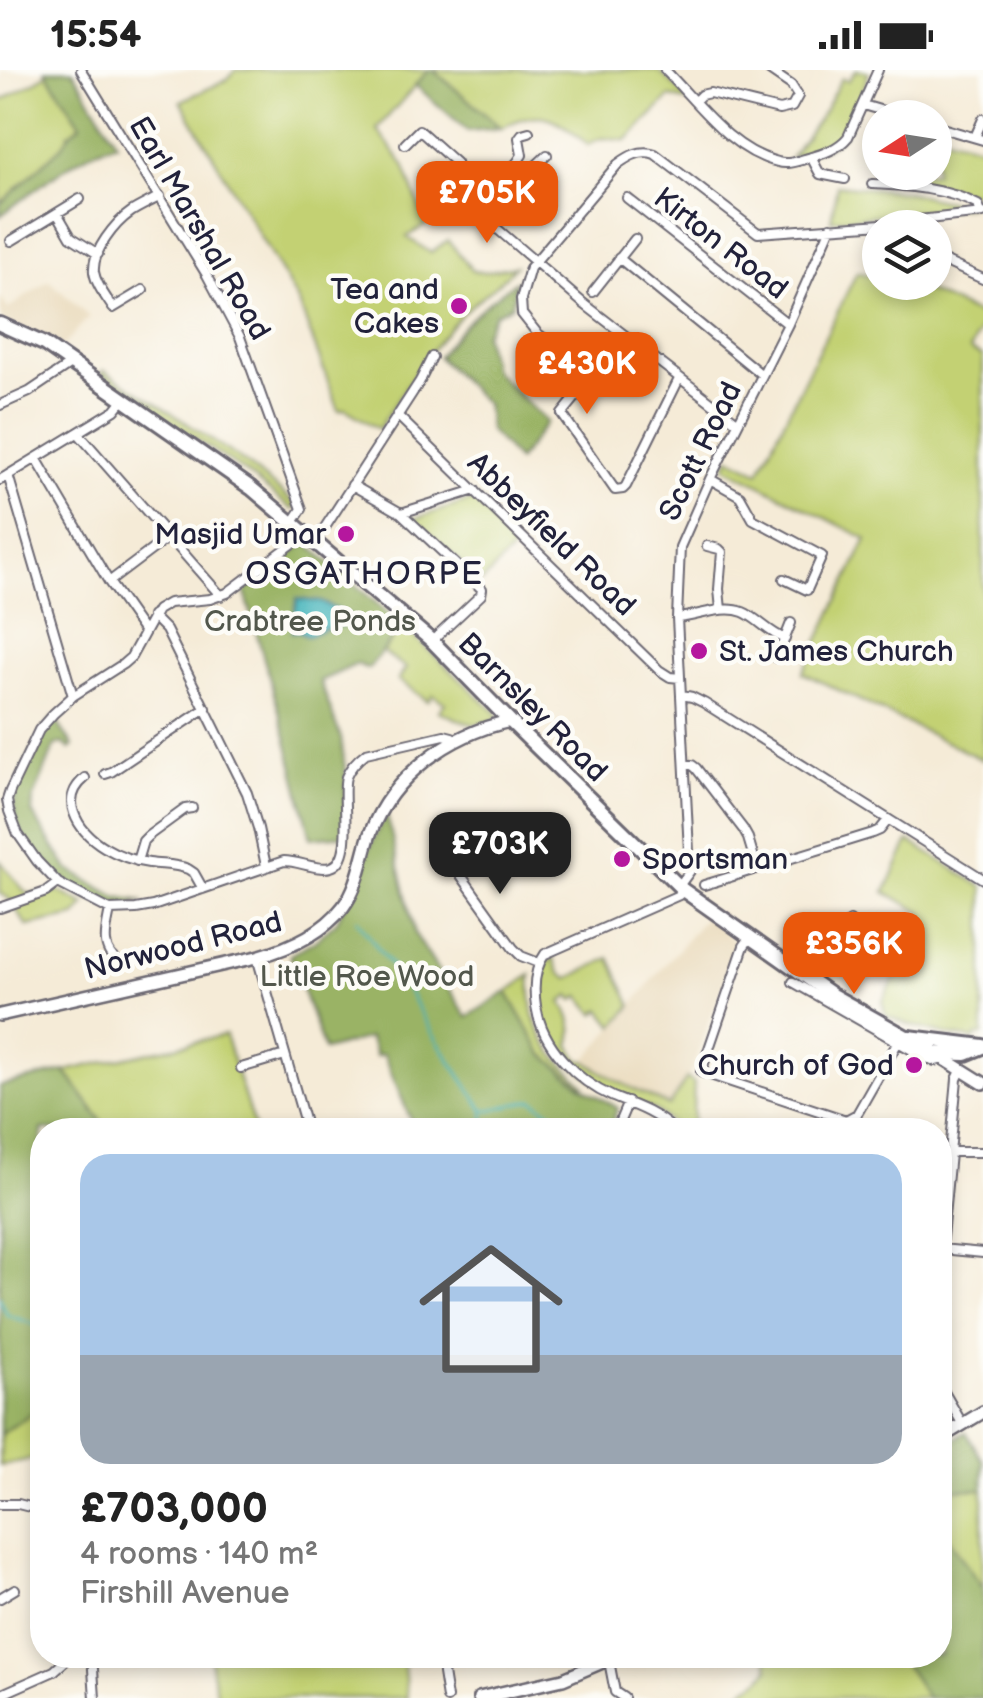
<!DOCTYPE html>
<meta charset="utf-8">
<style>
:root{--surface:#fff;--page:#f2f2f2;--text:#222;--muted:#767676;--accent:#ea580c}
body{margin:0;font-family:"Balsamiq Sans",sans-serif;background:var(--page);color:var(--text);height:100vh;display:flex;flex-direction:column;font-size:38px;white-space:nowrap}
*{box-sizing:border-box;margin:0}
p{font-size:32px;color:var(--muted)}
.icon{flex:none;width:55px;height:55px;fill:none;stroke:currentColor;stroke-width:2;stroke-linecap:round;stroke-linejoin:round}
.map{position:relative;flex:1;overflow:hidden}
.panel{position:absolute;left:30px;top:1048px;width:922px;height:550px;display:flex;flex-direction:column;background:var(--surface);border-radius:40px;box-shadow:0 5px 15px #0003}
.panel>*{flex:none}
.needle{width:65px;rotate:258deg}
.tools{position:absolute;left:862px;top:30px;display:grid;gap:20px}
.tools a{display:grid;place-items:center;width:90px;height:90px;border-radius:50%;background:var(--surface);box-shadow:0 5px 15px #0003;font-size:50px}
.price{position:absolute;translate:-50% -85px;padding:0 22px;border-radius:20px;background:var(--accent);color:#fff;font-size:32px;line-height:65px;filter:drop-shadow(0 2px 5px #0008)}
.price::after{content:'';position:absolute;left:50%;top:60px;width:30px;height:22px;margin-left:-15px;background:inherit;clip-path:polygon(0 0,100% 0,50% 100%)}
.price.current{background:#222;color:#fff}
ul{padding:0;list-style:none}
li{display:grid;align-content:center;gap:20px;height:530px;padding:0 50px}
li span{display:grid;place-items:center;height:310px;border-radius:30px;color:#555}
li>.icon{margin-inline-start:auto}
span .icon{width:180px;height:180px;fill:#fffc;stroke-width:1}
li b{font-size:42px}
.status{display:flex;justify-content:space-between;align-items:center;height:70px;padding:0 50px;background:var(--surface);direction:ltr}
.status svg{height:28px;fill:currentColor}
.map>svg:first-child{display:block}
.built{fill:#e9d9ba}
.green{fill:#c3d173;stroke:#727a57;stroke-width:2.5}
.forest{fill:#9ab365;stroke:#5e6a50;stroke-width:2.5}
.water{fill:#41b2b9;stroke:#326a7a;stroke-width:2.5}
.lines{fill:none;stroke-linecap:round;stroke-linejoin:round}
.stream{stroke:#41b2b9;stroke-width:2.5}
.street-casing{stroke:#6c6872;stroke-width:12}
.secondary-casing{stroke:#6c6872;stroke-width:16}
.primary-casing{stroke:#6c6872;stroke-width:18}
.street{stroke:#fff;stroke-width:8}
.secondary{stroke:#fff;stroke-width:11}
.primary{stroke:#fff;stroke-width:12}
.poi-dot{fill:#b5179e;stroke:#fdfcf7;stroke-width:4}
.labels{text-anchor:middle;stroke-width:9;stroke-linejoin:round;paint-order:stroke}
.street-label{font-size:30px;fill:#22223b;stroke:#fdfcf7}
.poi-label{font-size:30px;fill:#22223b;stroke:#fdfcf7;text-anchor:end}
.park-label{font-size:30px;fill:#52574c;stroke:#fdfcf7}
.neighbourhood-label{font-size:32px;letter-spacing:2.5px;fill:#22223b;stroke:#fdfcf7}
</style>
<div class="status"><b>15:54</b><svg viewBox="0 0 49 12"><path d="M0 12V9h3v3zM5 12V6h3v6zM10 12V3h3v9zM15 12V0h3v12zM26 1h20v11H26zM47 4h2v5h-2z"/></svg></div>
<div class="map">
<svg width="983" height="1628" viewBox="0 0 983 1628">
<rect width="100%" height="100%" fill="#fdfcf7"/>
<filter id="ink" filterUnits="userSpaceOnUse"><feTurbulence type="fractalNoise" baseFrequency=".01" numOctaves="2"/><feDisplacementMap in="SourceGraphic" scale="20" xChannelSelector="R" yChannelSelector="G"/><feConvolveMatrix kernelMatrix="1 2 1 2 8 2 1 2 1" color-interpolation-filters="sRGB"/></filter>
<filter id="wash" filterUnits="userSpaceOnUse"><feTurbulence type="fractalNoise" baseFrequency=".0048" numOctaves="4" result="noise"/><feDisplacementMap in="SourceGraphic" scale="40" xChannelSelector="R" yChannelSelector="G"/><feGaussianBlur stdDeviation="2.25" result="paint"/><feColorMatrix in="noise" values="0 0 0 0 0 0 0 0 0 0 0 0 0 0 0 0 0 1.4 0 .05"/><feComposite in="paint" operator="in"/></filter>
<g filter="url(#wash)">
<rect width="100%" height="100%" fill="#f5ebd7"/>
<!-- built -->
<path class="built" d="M49 210 89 247 62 277 0 249V227L8 239Z
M706 846 737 874 693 998 670 1036 617 1011 585 991Z"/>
<!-- green -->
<path class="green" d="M235 0H429L377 59 404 95 426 155 407 167 431 183 448 170 473 201 485 202 515 196C500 215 479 227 462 244 429 279 404 319 379 359L345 339 339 341 299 233 181 31 227 10Z
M433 0H658L692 33 670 27 627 70C609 72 606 62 588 75 555 47 544 36 501 58Z
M856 0 869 2C864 19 851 59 838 70 826 80 805 83 791 87L824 41 842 8 848 11Z
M48 4 81 54 69 64 64 75 5 130 0 133V32Z
M935 64 983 77V126L899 107 901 103 935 102Z
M837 115 906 122 970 136 831 150Z
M857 202 880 208V212L916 216 983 247V254L970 280 983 286V690L803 603 867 469 725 397 730 387 759 402Z
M103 300 163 337 244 392 297 435 293 440 246 403 101 304Z
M473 430 517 475 482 512 413 449Z
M397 551 497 643 499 647C474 661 463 652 439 641L445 633 433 625 428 631 398 610 406 598 383 582 393 568Z
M909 771 983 817V965L976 966 975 970C943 965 915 958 886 946L882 932 918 865V852L923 843 885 822Z
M0 791 27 824 59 821 85 835 76 846 27 856 9 829 0 823Z
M553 887 560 903 569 908 610 888 632 936 614 956 601 940 595 944 580 926 574 930 570 925 562 932C570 945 576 959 570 975L579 990 585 991 617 1011 669 1036 687 1008 694 1013 693 1052 688 1057 690 1060H680L655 1040 610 1022 573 995 548 960 540 939 541 901Z
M531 905C528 959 547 980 584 1015L581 1016 542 983 507 922Z
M225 965 255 1060H108L65 1001Z
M42 1336V1382L35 1388 0 1396 1 1364Z
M966 1362 983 1391V1628H731L760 1609 769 1599 767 1585H940V1378Z
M209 1585H403L407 1628H217Z"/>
<!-- forest -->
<path class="forest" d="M45 0H73L117 73C82 80 30 124 0 146V133L5 130 63 75 69 64 81 54Z
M429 0H433L501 58 468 61 415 15Z
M516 211 512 235 495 244 484 264 493 300 547 352 518 391 489 360 486 334 438 287C462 254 484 234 516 211Z
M308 474 397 551 393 568 368 599 357 594 320 611 341 668 346 707 345 765 311 768 284 659 244 519 302 476Z
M54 647 73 676 70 679 63 673 55 675 33 730 32 743 68 799 117 827 143 831C134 834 121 837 112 835 73 829 18 780 14 740 12 713 37 668 54 647Z
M386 742 415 864 467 947 507 922 542 983 581 1016 618 1038 609 1060H415L383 984 376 986 369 968 324 980 290 885 317 869 337 851Z
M65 1001 108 1060H42V1336L1 1364 0 1373V1016Z
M966 1362 983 1391V1419L940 1420V1378Z
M940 1464 948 1468 983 1519V1628H927L900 1588 893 1585H940Z"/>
<!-- water -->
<path class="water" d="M297 529 321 532 352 547 350 554 324 559 308 566 299 561 292 562Z"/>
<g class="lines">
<!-- stream -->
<path class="stream" d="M357 850 403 912 434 966 483 1039 486 1060
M484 1039 490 1040 533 1030 565 1052
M0 1228 7 1245 34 1254 42 1262"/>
</g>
</g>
<g filter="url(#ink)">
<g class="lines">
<defs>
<path id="street" d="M81 0 207 205 240 267 302 439 292 454
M665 0C697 32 731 81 778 92 788 95 798 91 808 88 823 84 838 79 848 67L878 0
M695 31 701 25 710 23 779 40 792 37 798 26 791 15 769 0
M863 35 907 48
M935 56 983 70
M975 67 983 49
M405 74 419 60 456 93 465 131 583 233 737 352
M811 87 820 104 845 109
M514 98 527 104 547 85
M872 114C908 116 946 118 978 135L981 143
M461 117C485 112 509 109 522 85L519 68 522 64 529 62
M627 128 788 254
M57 143 71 167 98 184
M11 171 80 129
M935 187 983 209
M619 188 762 305
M143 220 113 238C106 227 96 215 94 202 92 181 115 153 131 142 140 136 150 132 160 126
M593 222 635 169
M612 283 562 344 615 420 623 419 626 416 679 309
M594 306 537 263 522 244 521 229 530 198 618 94C629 86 640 79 655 84L758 163 882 154 983 143
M0 335 29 322 72 293
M397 345 659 600 670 607 680 608
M78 363 221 526
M36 388 109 512 144 562
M8 405 73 626
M710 409 740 426 753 449 822 486 807 520 784 509
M0 410 115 340 123 330
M352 415 401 443 475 420
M401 443 482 519 481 525 432 571
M322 462 420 311 432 287
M304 465 227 523 210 529 169 533 157 540 131 587 123 594 73 626 53 644 39 660 10 721 7 730 9 741 18 764 37 791 58 813 110 840 136 839 153 836 284 791C299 791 318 801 331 797 356 790 340 726 346 707 350 697 358 689 366 683L444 665 452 667 455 671
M707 476 719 479 722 482 719 519 721 540
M109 512 170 466
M152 546 166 560 247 723 258 758 266 796
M677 548C697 547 723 534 743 542 756 547 768 562 785 569
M777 588 791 553
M682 625 692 627 704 633 983 809
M685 695H692L696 698 743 759 748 768 757 798
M105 704 111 702 206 638
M85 708C74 717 69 729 74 743 84 772 121 789 149 793 163 795 175 794 188 799L194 803 203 819
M445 783 513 878 521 886 539 893
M137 791 143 771 148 766 185 739 192 738
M704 815 873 763 880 760 888 750
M679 816 690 801 677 548 680 477 710 409 788 254 831 157
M0 838 46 822 58 813
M110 840C106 861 99 881 121 893
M750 868 744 876 701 1002 846 1050 857 1044 898 972
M257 887 307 1060
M811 911 850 851
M793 912 926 988 935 991 943 989
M241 998 285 985
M616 1060 628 1032
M674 1060C656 1043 636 1036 613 1027 577 1011 542 976 536 936 533 917 534 899 545 884L679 825 683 821
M950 1082H983
M941 1179 983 1183
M940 1189 957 1009 961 1001
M940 1315 963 1355
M0 1434H18L42 1440
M0 1528 15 1519
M92 1585 95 1628
M609 1591 615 1622 624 1628
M0 1625 54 1601 72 1585
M447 1628 443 1603 451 1585"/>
<path id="secondary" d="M0 945 257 887C290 878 322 864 343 837 359 816 362 788 370 764 392 705 450 664 510 651
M935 983 983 1013
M940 1368 983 1342
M479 1628 563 1609 619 1585"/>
<path id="primary" d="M0 254 44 274 251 418 432 571 510 651 683 820 832 925 935 983 966 984 983 977
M909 967 983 976"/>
</defs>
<!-- street casing -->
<use href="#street" class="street-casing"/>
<!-- secondary casing -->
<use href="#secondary" class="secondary-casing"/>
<!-- primary casing -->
<use href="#primary" class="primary-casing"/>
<!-- street -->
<use href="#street" class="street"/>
<!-- secondary -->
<use href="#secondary" class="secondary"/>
<!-- primary -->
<use href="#primary" class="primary"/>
</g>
</g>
<!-- markers -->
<g class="poi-dot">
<circle cx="459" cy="236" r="10"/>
<circle cx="346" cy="464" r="10"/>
<circle cx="699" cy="581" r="10"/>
<circle cx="622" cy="789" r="10"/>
<circle cx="914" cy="995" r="10"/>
</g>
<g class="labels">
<!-- street labels -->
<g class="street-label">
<text transform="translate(200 158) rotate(60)" y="10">Earl Marshal Road</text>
<text transform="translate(721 173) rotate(38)" y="10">Kirton Road</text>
<text transform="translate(700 381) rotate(-64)" y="10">Scott Road</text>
<text transform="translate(552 464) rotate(44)" y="10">Abbeyfield Road</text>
<text transform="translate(533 637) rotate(45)" y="10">Barnsley Road</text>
<text transform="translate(183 875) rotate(-14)" y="10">Norwood Road</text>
</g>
<!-- poi labels -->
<g class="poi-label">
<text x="439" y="229">Tea and<tspan x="439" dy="34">Cakes</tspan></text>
<text x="326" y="474">Masjid Umar</text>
<text x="719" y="591" text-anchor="start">St. James Church</text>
<text x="642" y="799" text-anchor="start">Sportsman</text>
<text x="894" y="1005">Church of God</text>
</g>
<!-- park labels -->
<g class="park-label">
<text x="310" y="561">Crabtree Ponds</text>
<text x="367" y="916">Little Roe Wood</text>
</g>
<!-- neighbourhood labels -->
<g class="neighbourhood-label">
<text x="365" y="514">OSGATHORPE</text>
</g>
</g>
</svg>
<div class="tools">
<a><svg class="needle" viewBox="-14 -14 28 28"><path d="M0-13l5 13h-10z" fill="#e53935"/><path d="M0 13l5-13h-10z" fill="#767676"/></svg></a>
<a><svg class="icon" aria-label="layers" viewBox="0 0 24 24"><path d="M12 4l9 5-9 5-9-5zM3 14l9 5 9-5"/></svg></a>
</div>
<b class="price" style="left:487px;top:176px">£705K</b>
<b class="price" style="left:587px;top:347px">£430K</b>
<b class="price current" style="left:500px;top:827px">£703K</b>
<b class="price" style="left:854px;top:927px">£356K</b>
<section class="panel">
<ul>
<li><span style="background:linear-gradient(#a9c7e8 65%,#9aa5b1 0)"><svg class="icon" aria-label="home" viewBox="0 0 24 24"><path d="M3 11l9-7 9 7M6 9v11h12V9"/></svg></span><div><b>£703,000</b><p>4 rooms · 140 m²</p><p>Firshill Avenue</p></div></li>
</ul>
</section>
</div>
